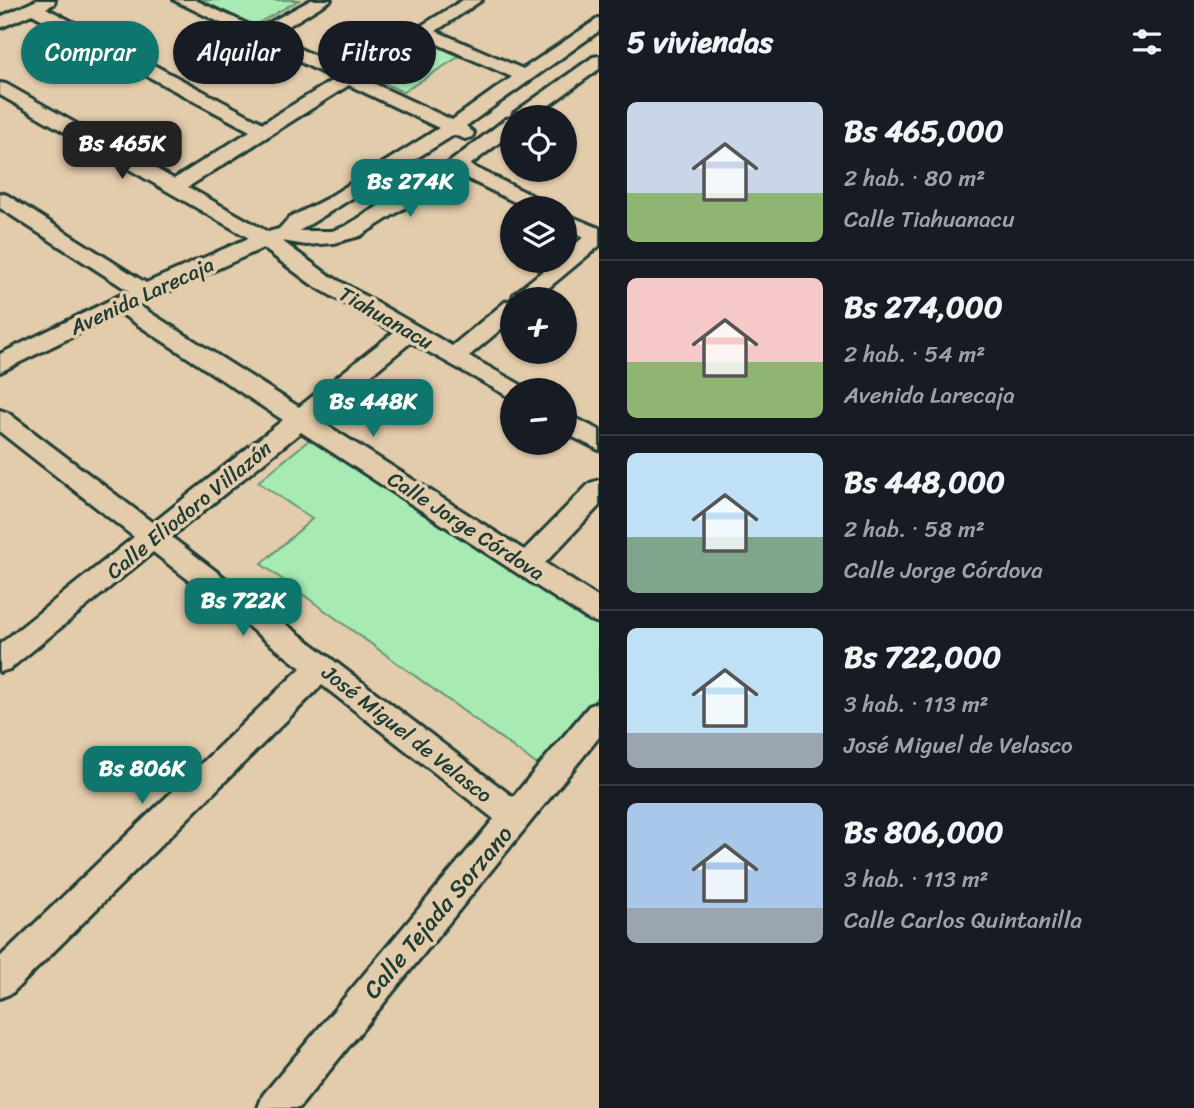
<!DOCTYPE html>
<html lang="es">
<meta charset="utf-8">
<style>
:root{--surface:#171b24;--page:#20242c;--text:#f1f3f6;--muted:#9ea1a6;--line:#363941;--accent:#0f766e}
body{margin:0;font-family:Sriracha,sans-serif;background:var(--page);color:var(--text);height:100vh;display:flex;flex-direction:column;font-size:26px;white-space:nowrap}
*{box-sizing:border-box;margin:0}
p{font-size:23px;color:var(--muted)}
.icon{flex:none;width:38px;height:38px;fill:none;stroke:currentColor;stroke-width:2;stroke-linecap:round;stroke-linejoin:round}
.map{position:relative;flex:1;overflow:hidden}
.side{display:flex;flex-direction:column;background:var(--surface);width:595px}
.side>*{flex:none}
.guide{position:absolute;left:21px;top:21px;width:472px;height:63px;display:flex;gap:14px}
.tools{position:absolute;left:500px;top:105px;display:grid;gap:14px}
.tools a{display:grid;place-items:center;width:77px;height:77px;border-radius:50%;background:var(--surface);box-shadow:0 2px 5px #0004;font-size:35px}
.price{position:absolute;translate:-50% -60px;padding:0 16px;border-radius:14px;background:var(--accent);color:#fff;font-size:23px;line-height:46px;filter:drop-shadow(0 2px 4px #0008)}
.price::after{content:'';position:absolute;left:50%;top:42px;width:21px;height:16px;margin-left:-10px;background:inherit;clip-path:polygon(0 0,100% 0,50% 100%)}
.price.on{background:#222;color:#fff}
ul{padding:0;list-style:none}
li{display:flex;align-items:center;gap:21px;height:175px;padding:0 28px}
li+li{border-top:2px solid var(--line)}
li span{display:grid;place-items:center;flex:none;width:196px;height:140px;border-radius:10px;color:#555}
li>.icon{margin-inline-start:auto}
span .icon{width:84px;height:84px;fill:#fffc;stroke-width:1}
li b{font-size:30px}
h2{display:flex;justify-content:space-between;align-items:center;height:84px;padding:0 28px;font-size:30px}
.tag{padding:0 24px;border-radius:32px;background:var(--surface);box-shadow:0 2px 5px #0004;font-size:24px;line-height:63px}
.tag.on{background:var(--accent);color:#fff}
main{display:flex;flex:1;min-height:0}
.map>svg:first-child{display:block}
.green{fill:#a8eab4;stroke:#649474;stroke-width:2}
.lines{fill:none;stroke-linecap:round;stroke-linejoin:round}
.minor-casing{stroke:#1f3d34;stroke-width:6}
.minor{fill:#e3ccac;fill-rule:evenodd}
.labels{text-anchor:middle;stroke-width:7;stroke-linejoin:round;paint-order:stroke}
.street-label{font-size:21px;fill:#1f3d34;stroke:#e3ccac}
.near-street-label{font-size:24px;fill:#1f3d34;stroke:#e3ccac}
</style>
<main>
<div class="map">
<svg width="599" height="1108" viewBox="0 0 599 1108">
<rect width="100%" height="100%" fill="#e3ccac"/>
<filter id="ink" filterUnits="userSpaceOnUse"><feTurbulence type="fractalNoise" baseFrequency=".0143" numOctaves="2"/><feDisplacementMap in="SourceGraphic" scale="14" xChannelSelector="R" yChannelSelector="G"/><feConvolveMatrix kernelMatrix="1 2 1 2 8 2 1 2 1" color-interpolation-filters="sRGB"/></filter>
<g filter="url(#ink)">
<!-- green -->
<path class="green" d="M196 0H299L251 27Z
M424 40 460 56 403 92 367 75Z
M326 426 599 602V695L539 766 261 564 312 519 258 482Z"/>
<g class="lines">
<defs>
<path id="minor" d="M37 0H55L54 4 46 8 263 123 335 79 174 0H195L258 29 311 0H331L272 36 348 71 463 0H482L436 31 523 69 599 18V31L466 126 474 133 472 137 465 139 454 135 299 231H332L346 226 450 162 506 119 512 118 514 113 593 57 599 56V69L533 117H513V132L470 165 549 204 552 208H527L458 174 360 236 334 243 306 245 282 241 327 274 452 346 505 302 512 300 514 294 555 261H565V252L584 237 565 228V214L599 228V246L535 299H513V319L469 356 521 385 524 390H513V399L411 342 317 419 524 550 590 483 599 480V506L545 563 599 598V623L589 620 301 432 171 537 513 797 589 706 599 702V737L299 1108H258L263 1095 494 819 322 685 12 993 0 998V957L301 668 153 552 10 669 0 672V644L134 537 0 432V410L8 413 153 523 283 420 120 313 0 372V354L129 291 0 208V193L7 195 146 283 249 238 0 95V83L6 84 174 179 250 131 32 14 0 28V17ZM424 38 512 77 452 120 362 78ZM349 85 439 128 326 199 289 218 279 229 268 232 188 187ZM263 248 311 284 394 332 299 407 138 305Z
M565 413 599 430V450L565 433Z"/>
</defs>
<!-- minor casing -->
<use href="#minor" class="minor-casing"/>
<!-- minor -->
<use href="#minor" class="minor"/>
</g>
</g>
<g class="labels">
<!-- street labels -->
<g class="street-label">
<text transform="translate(142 296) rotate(-25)" y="7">Avenida Larecaja</text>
<text transform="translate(386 318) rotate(30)" y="7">Tiahuanacu</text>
<text transform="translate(189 510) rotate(-39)" y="7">Calle Eliodoro Villazón</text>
<text transform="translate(466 526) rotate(33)" y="7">Calle Jorge Córdova</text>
<text transform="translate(407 734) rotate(38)" y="7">José Miguel de Velasco</text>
</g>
<!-- near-street labels -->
<g class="near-street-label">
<text transform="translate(438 912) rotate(-50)" y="8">Calle Tejada Sorzano</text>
</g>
</g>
</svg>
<div class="tools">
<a><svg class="icon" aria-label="locate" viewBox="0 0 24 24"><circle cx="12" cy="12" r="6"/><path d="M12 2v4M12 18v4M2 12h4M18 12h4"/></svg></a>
<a><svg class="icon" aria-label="layers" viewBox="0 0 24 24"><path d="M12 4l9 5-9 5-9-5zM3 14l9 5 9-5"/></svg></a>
<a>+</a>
<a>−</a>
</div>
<b class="price on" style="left:122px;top:181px">Bs 465K</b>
<b class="price" style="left:410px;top:219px">Bs 274K</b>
<b class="price" style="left:373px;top:439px">Bs 448K</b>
<b class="price" style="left:243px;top:638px">Bs 722K</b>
<b class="price" style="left:142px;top:806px">Bs 806K</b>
<div class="guide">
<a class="tag on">Comprar</a>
<a class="tag">Alquilar</a>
<a class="tag">Filtros</a>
</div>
</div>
<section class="side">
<h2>5 viviendas<svg class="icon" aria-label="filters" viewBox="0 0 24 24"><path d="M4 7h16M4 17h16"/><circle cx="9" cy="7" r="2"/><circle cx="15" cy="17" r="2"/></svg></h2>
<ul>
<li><span style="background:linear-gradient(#c9d6e8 65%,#8fb573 0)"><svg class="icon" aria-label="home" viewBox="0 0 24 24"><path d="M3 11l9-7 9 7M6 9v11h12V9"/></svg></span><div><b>Bs 465,000</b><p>2 hab. · 80 m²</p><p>Calle Tiahuanacu</p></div></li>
<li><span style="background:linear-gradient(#f6c9c9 60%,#8fb573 0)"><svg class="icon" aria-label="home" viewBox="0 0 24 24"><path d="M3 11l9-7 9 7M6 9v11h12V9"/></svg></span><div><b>Bs 274,000</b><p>2 hab. · 54 m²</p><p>Avenida Larecaja</p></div></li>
<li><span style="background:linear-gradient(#bfe0f5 60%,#7fa58c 0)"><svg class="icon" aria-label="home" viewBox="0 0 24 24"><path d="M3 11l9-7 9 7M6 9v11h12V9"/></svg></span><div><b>Bs 448,000</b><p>2 hab. · 58 m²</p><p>Calle Jorge Córdova</p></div></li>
<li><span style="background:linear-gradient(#bfe0f5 75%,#9aa5b1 0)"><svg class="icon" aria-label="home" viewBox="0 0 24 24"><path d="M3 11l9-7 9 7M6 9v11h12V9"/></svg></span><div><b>Bs 722,000</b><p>3 hab. · 113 m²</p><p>José Miguel de Velasco</p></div></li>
<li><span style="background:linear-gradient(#a9c7e8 75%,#9aa5b1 0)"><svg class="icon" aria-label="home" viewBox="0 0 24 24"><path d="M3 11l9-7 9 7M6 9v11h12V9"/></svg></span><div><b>Bs 806,000</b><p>3 hab. · 113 m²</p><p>Calle Carlos Quintanilla</p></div></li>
</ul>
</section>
</main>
